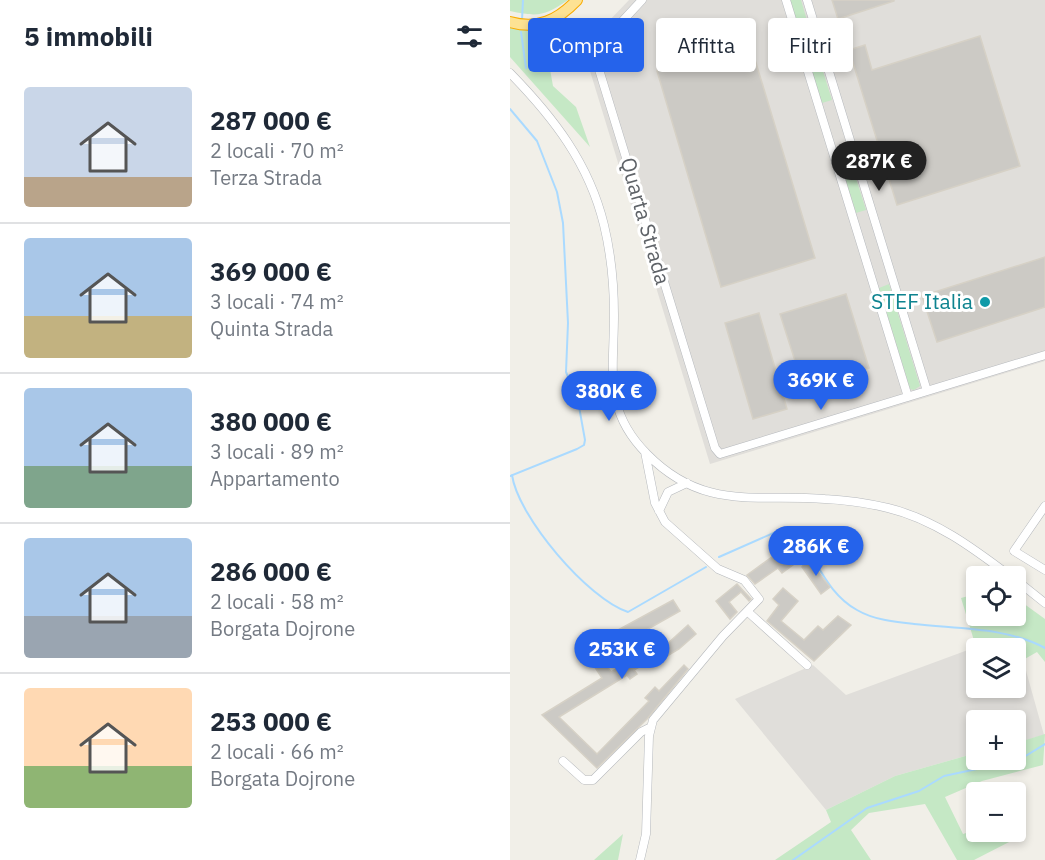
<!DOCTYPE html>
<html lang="it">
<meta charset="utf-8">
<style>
:root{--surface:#fff;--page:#f6f6f7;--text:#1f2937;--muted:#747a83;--line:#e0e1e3;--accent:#2563eb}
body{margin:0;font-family:"IBM Plex Sans",sans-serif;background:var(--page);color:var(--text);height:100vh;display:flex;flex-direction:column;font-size:22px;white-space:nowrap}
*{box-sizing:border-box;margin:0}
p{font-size:20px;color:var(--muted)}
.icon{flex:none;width:33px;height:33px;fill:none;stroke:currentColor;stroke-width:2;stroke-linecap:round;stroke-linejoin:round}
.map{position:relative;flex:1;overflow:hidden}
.sheet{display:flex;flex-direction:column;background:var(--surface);width:510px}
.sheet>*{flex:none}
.top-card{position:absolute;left:18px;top:18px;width:426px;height:54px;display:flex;gap:12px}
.tools{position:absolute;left:456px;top:566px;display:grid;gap:12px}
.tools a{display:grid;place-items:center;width:60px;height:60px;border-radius:6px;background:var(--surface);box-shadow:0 3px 9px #0003;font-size:30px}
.price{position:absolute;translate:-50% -51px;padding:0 14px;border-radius:21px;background:var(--accent);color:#fff;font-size:20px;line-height:39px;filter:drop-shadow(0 2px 3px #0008)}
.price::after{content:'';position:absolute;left:50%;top:36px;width:18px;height:14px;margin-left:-9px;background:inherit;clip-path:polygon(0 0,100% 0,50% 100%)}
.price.active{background:#222;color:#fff}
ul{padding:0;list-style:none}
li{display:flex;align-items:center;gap:18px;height:150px;padding:0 24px}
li+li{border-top:2px solid var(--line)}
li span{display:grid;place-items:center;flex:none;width:168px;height:120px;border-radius:6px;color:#555}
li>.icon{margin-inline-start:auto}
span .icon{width:72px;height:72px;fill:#fffc;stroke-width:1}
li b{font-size:26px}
h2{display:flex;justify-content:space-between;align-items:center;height:72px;padding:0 24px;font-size:26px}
.tag{padding:0 21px;border-radius:6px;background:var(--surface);box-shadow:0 3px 9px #0003;font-size:21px;line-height:54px}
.tag.active{background:var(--accent);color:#fff}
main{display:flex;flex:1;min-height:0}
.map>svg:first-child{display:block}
.industrial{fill:#e0deda}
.green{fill:#c5e8c5}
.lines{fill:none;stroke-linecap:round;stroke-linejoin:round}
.stream{stroke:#aadaff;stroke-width:2}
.building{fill:#cccac5;stroke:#d6d1c6;stroke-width:1.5}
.minor-casing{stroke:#b5b8bc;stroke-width:9}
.highway-casing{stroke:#f9ab00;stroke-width:12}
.minor{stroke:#fff;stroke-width:8}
.highway{stroke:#fde293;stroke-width:10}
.culture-dot{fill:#0f9aa8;stroke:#fff;stroke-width:2}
.labels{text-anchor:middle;stroke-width:6;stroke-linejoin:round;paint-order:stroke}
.street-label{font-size:21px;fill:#5f6368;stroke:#fff}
.culture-label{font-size:21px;fill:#0d838f;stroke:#fff;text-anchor:end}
</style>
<main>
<section class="sheet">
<h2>5 immobili<svg class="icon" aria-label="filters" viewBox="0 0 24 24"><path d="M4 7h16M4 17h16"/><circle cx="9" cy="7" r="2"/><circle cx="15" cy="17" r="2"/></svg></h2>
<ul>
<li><span style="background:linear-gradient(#c9d6e8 75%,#b9a48a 0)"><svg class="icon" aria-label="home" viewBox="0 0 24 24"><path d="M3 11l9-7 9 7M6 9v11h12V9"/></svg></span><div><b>287 000 €</b><p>2 locali · 70 m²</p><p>Terza Strada</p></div></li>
<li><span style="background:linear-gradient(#a9c7e8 65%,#c2b280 0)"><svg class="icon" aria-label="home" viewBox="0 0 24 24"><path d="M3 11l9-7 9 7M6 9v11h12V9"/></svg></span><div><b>369 000 €</b><p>3 locali · 74 m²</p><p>Quinta Strada</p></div></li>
<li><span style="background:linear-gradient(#a9c7e8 65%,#7fa58c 0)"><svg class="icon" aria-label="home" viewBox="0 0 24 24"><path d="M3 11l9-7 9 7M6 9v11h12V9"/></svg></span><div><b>380 000 €</b><p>3 locali · 89 m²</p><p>Appartamento</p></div></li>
<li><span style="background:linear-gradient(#a9c7e8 65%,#9aa5b1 0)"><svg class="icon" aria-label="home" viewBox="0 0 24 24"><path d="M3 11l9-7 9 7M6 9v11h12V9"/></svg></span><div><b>286 000 €</b><p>2 locali · 58 m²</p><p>Borgata Dojrone</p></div></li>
<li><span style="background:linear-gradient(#ffd9b3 65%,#8fb573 0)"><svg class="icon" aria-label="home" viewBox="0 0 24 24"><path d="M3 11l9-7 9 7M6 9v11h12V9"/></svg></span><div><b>253 000 €</b><p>2 locali · 66 m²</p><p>Borgata Dojrone</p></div></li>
</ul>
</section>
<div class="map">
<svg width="535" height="860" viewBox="0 0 535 860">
<rect width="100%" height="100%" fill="#f1efe8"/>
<!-- industrial -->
<path class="industrial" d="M119 0H535V361L200 464 73 48Z
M466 647 470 648H466V687H506V658L513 660 534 735 506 743V720H466V753L385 776 316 810 225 699 303 665 336 695Z"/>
<!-- green -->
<path class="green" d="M0 0H58C35 16 28 17 0 11Z
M280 0H291L305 48 295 49Z
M44 27 38 58 43 86 66 107 80 147 0 57V28L20 30Z
M311 65 322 100 312 103 301 68Z
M345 175 356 210 346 213 335 178Z
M379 284 410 386 404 390 400 389 369 288Z
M466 594V615H506V598L535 619V662L527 652 513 660 506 658V648L466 647 451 598Z
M535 734 533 765 472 781 435 797 453 834 466 830 498 831 503 840 464 860H447L415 804 359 813 341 830 361 860H265L321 822 316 810 385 776 466 753V759H506V743Z
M113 834 108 860H84Z"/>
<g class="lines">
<!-- stream -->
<path class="stream" d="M12 20 13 0
M11 32 16 68
M0 109 27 141 47 192 53 223 58 323 56 372 68 401 75 440 74 445 67 449 0 476
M2 475C8 517 78 599 118 612L196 567
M209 557 277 527C306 548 310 589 347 610 364 620 385 622 404 624 447 629 496 627 535 648
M283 860 357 808 409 791 434 776 509 760 535 744"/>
</g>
<!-- building -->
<path class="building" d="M322 0H384V1L328 19Z
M470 36 510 166 387 205 339 50 355 45 362 70Z
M240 43 305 258 211 287 147 71Z
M535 257V307L427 342 412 296Z
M336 294 359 368 294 389 270 314Z
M249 313 277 409 243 419 215 323Z
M284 541 295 556 272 573 268 568 245 584 237 575Z
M298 559 320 587 311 594 292 567Z
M227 584 241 599 239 601 231 592 219 602 227 612 220 619 206 601Z
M273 588 288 601 271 621 294 640 308 626 313 630 328 616 341 625 304 661 257 621 269 605 263 599Z
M163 600 170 611 90 656 101 672 149 645H156L178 625 186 634 169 649 152 659 149 655 124 670 127 674 120 679 117 675 49 717 87 754 139 701 135 698 145 687 149 691 174 665 178 669 137 719 87 768 32 715 92 678 73 649Z"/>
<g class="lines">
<defs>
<path id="minor" d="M132 0 93 42 87 63 205 448 210 454 535 355
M276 0 398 397
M297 0 417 391
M0 73C43 117 79 163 94 225 101 254 104 285 104 315 104 371 93 410 137 454 193 511 245 494 315 499 336 500 357 503 378 508 424 519 463 548 500 576
M535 506 504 551 535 570
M149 511 158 492 177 483
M506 580 535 603
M238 612 297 665
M53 761 74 780H83L131 732 141 727
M130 860 136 834 139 736 143 720 213 636 249 599 234 580 208 569 155 522 145 503 135 452"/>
<path id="highway" d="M0 22C28 30 48 20 67 0"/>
</defs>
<!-- minor casing -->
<use href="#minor" class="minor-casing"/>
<!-- highway casing -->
<use href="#highway" class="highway-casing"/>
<!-- minor -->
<use href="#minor" class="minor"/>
<!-- highway -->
<use href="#highway" class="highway"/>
</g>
<!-- markers -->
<circle class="culture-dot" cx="475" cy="302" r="6"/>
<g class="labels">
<!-- street labels -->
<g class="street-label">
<text transform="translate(135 221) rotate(74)" y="7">Quarta Strada</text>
</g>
<!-- culture labels -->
<g class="culture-label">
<text x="463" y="309">STEF Italia</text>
</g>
</g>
</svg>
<div class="tools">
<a><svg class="icon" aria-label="locate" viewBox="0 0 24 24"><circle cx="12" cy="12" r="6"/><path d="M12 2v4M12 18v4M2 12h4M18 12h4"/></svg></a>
<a><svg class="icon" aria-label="layers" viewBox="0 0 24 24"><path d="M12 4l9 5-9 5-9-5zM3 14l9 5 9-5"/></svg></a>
<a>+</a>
<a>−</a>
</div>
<b class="price active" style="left:369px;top:192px">287K €</b>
<b class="price" style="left:311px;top:411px">369K €</b>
<b class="price" style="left:99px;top:422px">380K €</b>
<b class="price" style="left:306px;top:577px">286K €</b>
<b class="price" style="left:112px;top:680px">253K €</b>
<div class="top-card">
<a class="tag active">Compra</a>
<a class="tag">Affitta</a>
<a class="tag">Filtri</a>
</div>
</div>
</main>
